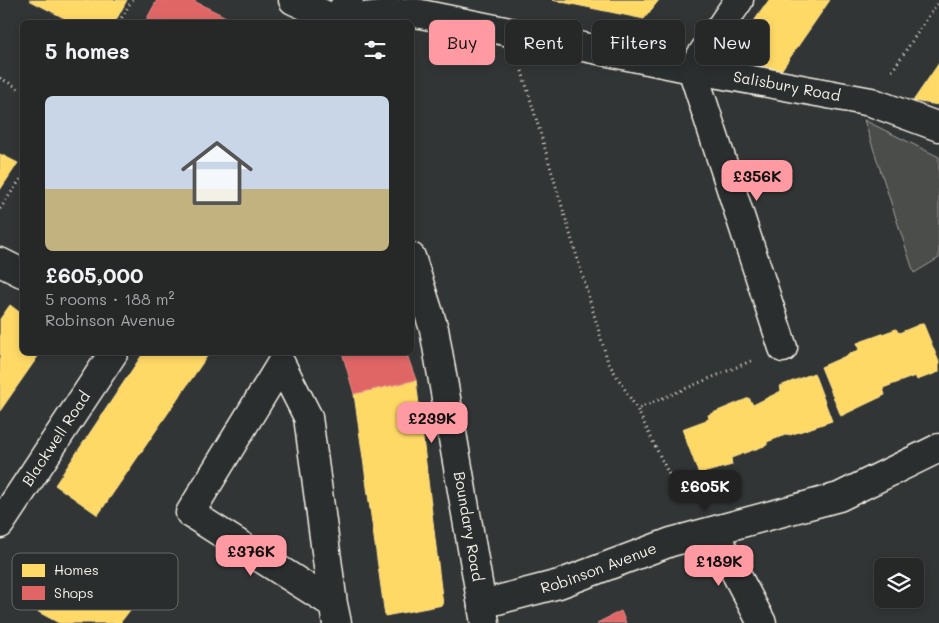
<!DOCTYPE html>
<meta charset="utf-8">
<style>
:root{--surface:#262828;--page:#323434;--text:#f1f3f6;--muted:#a4a6a8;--line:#424445;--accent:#ff9aa2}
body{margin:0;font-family:Mali,sans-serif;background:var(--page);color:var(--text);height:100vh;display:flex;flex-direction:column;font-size:19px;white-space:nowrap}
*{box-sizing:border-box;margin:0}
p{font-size:16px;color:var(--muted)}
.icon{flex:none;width:28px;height:28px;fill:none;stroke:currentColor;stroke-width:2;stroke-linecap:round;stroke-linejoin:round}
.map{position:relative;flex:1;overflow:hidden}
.sheet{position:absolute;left:20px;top:20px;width:394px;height:335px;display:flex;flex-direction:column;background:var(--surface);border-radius:8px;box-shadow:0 2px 8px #0003,0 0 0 1px var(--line)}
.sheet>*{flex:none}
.banner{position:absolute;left:429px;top:20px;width:435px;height:45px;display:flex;gap:10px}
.tools{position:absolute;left:874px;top:558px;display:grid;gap:10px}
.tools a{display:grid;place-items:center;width:50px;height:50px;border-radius:8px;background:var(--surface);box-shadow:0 2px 8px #0003,0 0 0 1px var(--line);font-size:25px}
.price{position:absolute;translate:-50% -42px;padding:0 11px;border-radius:10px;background:var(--accent);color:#111;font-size:16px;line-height:32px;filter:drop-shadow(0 1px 2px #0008)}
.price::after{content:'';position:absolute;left:50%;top:30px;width:15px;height:11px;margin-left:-8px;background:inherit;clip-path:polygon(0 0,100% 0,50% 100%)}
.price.on{background:#222;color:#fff}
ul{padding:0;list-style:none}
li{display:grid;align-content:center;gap:10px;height:265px;padding:0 25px}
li+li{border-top:1px solid var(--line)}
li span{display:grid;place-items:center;height:155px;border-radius:8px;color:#555}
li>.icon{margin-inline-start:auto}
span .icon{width:90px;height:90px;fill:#fffc;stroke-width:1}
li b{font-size:21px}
h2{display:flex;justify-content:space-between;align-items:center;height:60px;padding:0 25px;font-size:21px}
.pill{padding:0 18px;border-radius:8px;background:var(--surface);box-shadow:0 2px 8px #0003,0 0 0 1px var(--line);font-size:18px;line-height:45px}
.pill.on{background:var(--accent);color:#111}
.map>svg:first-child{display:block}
.green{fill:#4b4d4c;stroke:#a09f9a}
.homes{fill:#ffd966;stroke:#fce08d}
.shops{fill:#e06666;stroke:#e6908d}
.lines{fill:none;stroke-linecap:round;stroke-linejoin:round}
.street-casing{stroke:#f4f1e8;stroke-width:31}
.secondary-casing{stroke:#f4f1e8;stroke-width:31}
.path{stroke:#f4f1e8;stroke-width:3;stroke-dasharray:1 4;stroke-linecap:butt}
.street{stroke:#2a2d2e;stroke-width:28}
.secondary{stroke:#2a2d2e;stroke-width:28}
.labels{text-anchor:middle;stroke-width:5;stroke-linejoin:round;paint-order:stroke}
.street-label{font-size:15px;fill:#f4f1e8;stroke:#2a2d2e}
.key{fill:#2a2d2e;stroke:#676866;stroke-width:1}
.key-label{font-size:14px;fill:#f4f1e8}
</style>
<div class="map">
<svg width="939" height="623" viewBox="0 0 939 623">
<rect width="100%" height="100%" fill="#323535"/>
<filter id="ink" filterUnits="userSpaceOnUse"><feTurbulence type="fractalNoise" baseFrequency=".02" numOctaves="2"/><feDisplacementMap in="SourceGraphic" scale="10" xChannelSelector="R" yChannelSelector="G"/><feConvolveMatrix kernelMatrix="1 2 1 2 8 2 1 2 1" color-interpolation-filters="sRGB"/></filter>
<g filter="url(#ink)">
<!-- green -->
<path class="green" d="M864 120 939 157V258L914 273Z"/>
<!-- homes -->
<path class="homes" d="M29 0H127L115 22H72Z
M552 0H659L644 19Z
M769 0H830L780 72 729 56Z
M939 63V105L913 101Z
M0 154 18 163 0 190Z
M10 305 22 314V352H41L0 411V319Z
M923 323 939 362V372L917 380 915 376 883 388 885 395 841 416 821 367 859 350 857 343 896 329 899 333Z
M144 352H210L98 515 55 485Z
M814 373 832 421 790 435 788 434 767 442V445L731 458 732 465 699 474 682 429 709 419 708 415 749 398 753 405 781 391 780 386Z
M416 380 443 605 385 616 354 394Z
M64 561 134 605 120 623H59L31 608Z"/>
<!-- shops -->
<path class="shops" d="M157 0H192L236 22H145Z
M342 352H406L416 380 354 394Z
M621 611 626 623H597Z"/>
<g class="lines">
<defs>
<g id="street">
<path id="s1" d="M293 0 336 20 411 12 692 69 871 102 939 127"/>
<path d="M739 0 692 69 783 348"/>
<path d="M0 262 22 273"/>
<path d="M714 532 762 623"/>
<path d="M333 604 308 417 281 364 190 513 333 604 337 623"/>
<path id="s2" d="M482 604 559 584 671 542 839 497 939 448"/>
</g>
<g id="secondary">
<path d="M334 22 349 0"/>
<path id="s3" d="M411 257 434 329 485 623"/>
<path id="s4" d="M0 524 114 352"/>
</g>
</defs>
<!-- street casing -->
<use href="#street" class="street-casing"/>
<!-- secondary casing -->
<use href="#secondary" class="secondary-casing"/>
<!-- path -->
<path class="path" d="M119 22 132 0
M522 71 608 362 637 409
M892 71 939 1
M0 78 22 90
M0 209 22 177
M682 501 637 409 751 361"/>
<!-- street -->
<use href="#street" class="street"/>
<!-- secondary -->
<use href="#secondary" class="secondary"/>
</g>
</g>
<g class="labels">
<!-- street labels -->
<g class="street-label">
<text dy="5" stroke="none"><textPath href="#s1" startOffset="506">Salisbury Road</textPath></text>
<text dy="5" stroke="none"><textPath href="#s4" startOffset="102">Blackwell Road</textPath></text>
<text dy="5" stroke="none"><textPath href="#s3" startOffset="276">Boundary Road</textPath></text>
<text dy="5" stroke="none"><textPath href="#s2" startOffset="122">Robinson Avenue</textPath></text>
</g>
</g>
<!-- legend -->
<rect x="12" y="553" width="166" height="57" rx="8" class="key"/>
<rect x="22" y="564" width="23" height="13" fill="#ffd966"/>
<rect x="22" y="586" width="23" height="14" fill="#e06666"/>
<g class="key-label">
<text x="54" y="575">Homes</text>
<text x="54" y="598">Shops</text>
</g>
</svg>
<div class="tools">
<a><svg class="icon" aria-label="layers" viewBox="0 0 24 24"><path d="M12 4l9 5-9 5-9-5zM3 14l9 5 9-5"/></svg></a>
</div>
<b class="price" style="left:757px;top:202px">£356K</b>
<b class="price" style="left:432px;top:444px">£239K</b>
<b class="price on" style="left:705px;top:512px">£605K</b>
<b class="price" style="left:251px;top:577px">£376K</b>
<b class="price" style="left:719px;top:587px">£189K</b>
<div class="banner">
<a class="pill on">Buy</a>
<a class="pill">Rent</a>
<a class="pill">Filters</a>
<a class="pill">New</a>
</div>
<section class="sheet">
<h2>5 homes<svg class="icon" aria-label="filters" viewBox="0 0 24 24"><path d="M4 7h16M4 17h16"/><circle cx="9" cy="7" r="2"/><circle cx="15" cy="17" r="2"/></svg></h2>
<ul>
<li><span style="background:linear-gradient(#c9d6e8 60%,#c2b280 0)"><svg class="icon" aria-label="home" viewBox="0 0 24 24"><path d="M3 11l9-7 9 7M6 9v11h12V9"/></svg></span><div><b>£605,000</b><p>5 rooms · 188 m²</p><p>Robinson Avenue</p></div></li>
</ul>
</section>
</div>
